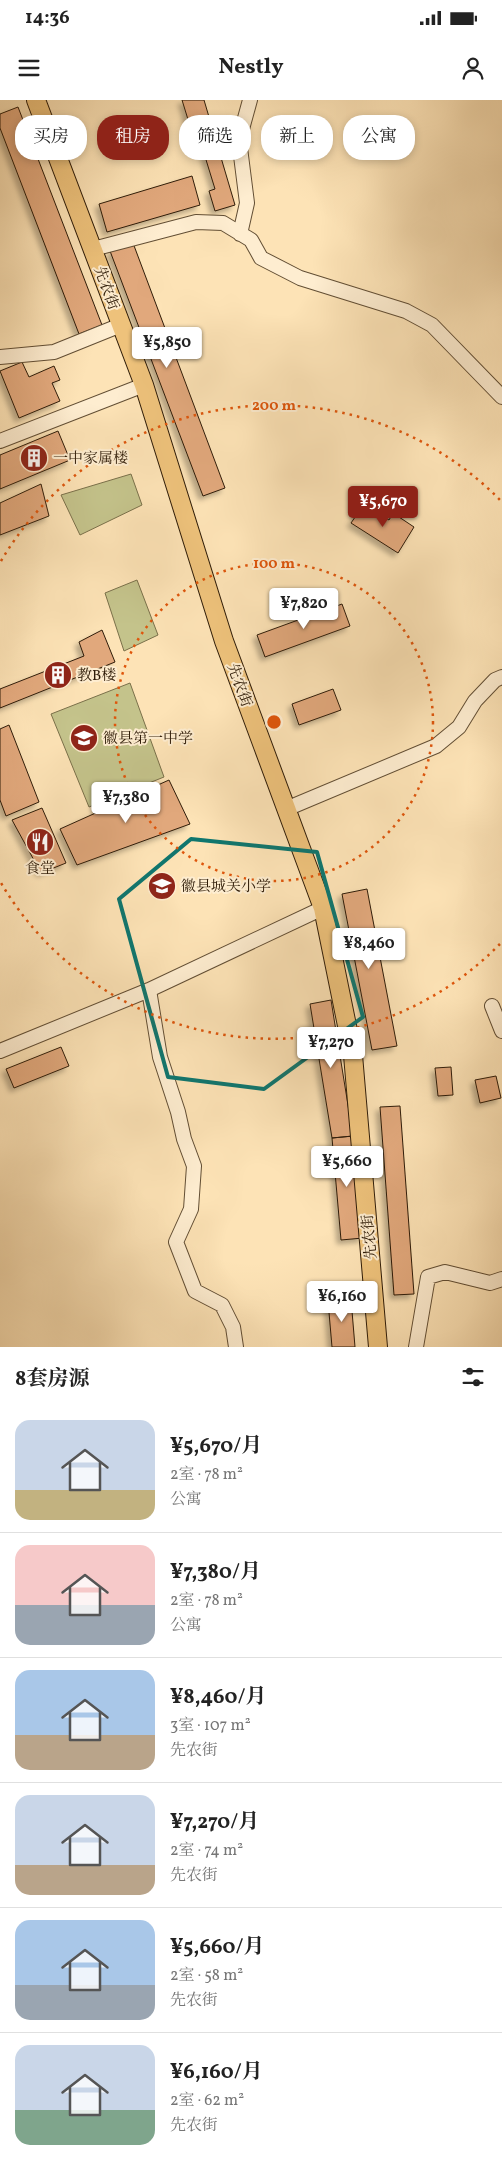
<!DOCTYPE html>
<html lang="zh">
<meta charset="utf-8">
<style>
:root{--surface:#fff;--page:#f6f6f6;--text:#222;--muted:#767676;--line:#e0e0e0;--accent:#8f2418}
body{margin:0;font-family:Vollkorn,"Noto Serif SC",serif;background:var(--page);color:var(--text);height:100vh;display:flex;flex-direction:column;font-size:19px;white-space:nowrap}
*{box-sizing:border-box;margin:0}
p{font-size:16px;color:var(--muted)}
.icon{flex:none;width:28px;height:28px;fill:none;stroke:currentColor;stroke-width:2;stroke-linecap:round;stroke-linejoin:round}
.map{position:relative;height:1247px;overflow:hidden}
.side{display:flex;flex-direction:column;background:var(--surface);flex:1}
.side>*{flex:none}
.guide{position:absolute;left:15px;top:15px;width:472px;height:45px;display:flex;gap:10px}
.price{position:absolute;translate:-50% -42px;padding:0 11px;border-radius:5px;background:#fff;color:#222;font-size:16px;line-height:32px;filter:drop-shadow(0 1px 2px #0008)}
.price::after{content:'';position:absolute;left:50%;top:30px;width:15px;height:11px;margin-left:-8px;background:inherit;clip-path:polygon(0 0,100% 0,50% 100%)}
.price.active{background:var(--accent);color:#fff}
ul{padding:0;list-style:none}
li{display:flex;align-items:center;gap:15px;height:125px;padding:0 15px}
li+li{border-top:1px solid var(--line)}
li span{display:grid;place-items:center;flex:none;width:140px;height:100px;border-radius:15px;color:#555}
li>.icon{margin-inline-start:auto}
span .icon{width:60px;height:60px;fill:#fffc;stroke-width:1}
li b{font-size:21px}
h2{display:flex;justify-content:space-between;align-items:center;height:60px;padding:0 15px;font-size:21px}
.chip{padding:0 18px;border-radius:20px;background:var(--surface);box-shadow:0 2px 8px #0003;font-size:18px;line-height:45px}
.chip.active{background:var(--accent);color:#fff}
.status{display:flex;justify-content:space-between;align-items:center;height:35px;padding:0 25px;background:var(--surface);direction:ltr}
.status svg{height:14px;fill:currentColor}
header{display:flex;justify-content:space-between;align-items:center;height:65px;padding:0 15px;background:var(--surface);font-size:22px;font-weight:700}
.map>svg:first-child{display:block}
.green{fill:#c4c38b;stroke:#7a704a}
.building{fill:#e1a87c;stroke:#2f1c08;filter:url(#shadow)}
.lines{fill:none;stroke-linecap:round;stroke-linejoin:round}
.minor-casing{stroke:#624e34;stroke-width:16}
.major-casing{stroke:#2f1c08;stroke-width:20}
.minor{stroke:#feedd0;stroke-width:14}
.major{stroke:#eec27b;stroke-width:18}
.marked{fill:none;stroke:#0f766e;stroke-width:4;stroke-linejoin:round}
.ring{fill:none;stroke:#df560c;stroke-width:2.5;stroke-dasharray:2.5 5}
.labels{text-anchor:middle;stroke-width:4;stroke-linejoin:round;paint-order:stroke}
.street-label{font-size:15px;fill:#2f1c08;stroke:#feedd0}
.poi-label{font-size:15px;fill:#2f1c08;stroke:#feedd0;text-anchor:start}
.centre{fill:#df560c;stroke:#feedd0;stroke-width:2.5}
.ring-label{font-size:15px;text-anchor:middle;font-weight:bold;fill:#df560c;stroke:#feedd0;stroke-width:4;stroke-linejoin:round;paint-order:stroke}
</style>
<div class="status"><b>14:36</b><svg viewBox="0 0 49 12"><path d="M0 12V9h3v3zM5 12V6h3v6zM10 12V3h3v9zM15 12V0h3v12zM26 1h20v11H26zM47 4h2v5h-2z"/></svg></div>
<header><svg class="icon" aria-label="menu" viewBox="0 0 24 24"><path d="M4 6h16M4 12h16M4 18h16"/></svg>Nestly<svg class="icon" aria-label="person" viewBox="0 0 24 24"><circle cx="12" cy="8" r="4"/><path d="M4 21q1-7 8-7t8 7"/></svg></header>
<div class="map">
<svg width="502" height="1247" viewBox="0 0 502 1247">
<defs>
<filter id="shadow"><feDropShadow dx="-4" dy="4" stdDeviation="2.5" flood-color="#0004"/></filter>
</defs>
<rect width="100%" height="100%" fill="#fde3b6"/>
<filter id="stains"><feTurbulence type="fractalNoise" baseFrequency=".004" numOctaves="4"/><feColorMatrix values="0 0 0 0 .2 0 0 0 0 .09 0 0 0 0 .02 0 0 0 .5 -.17"/></filter>
<radialGradient id="worn" r=".72"><stop offset=".6" stop-color="#630" stop-opacity="0"/><stop offset="1" stop-color="#630" stop-opacity=".3"/></radialGradient>
<!-- green -->
<path class="green" d="M131 374 142 405 80 435 61 395Z
M137 480 158 535 124 551 105 493Z
M130 583 164 677 89 707 51 614Z"/>
<!-- building -->
<path class="building" d="M182 0H204L235 105 215 111 209 91 215 89 199 37 194 39Z
M18 7 102 225 79 234 0 28V14Z
M192 76 200 105 107 132 99 104Z
M133 143 225 388 203 396 110 151Z
M22 262 29 277 54 266 60 280 52 283 60 301 19 318 0 271Z
M58 331 70 360 0 389V355Z
M41 384 49 416 0 435V403Z
M364 404 389 420 393 413 414 427 398 453 351 423Z
M342 504 350 526 265 557 257 535Z
M102 530 115 562 0 608V589L84 556 79 542Z
M333 589 341 610 299 625 292 604Z
M9 625 39 702 6 716 0 700V629Z
M169 680 190 724 77 765 60 729Z
M42 708 66 763 41 773 12 720Z
M367 789 397 946 372 950 342 794Z
M331 900 353 1036 332 1038 310 904Z
M61 947 69 966 14 988 6 969Z
M451 967 453 995 438 996 435 968Z
M496 976 501 998 480 1003 475 980Z
M400 1006 414 1194 394 1195 380 1007Z
M353 1036 363 1138 341 1140 332 1038Z
M351 1199 355 1247H332L328 1201Z"/>
<g class="lines">
<defs>
<path id="minor" d="M240 134 247 103 239 40 250 0
M93 149 196 122 223 123 251 140 261 158 300 178 406 211 432 225 502 297
M0 257 54 252 121 225
M0 341 144 285
M286 709 436 646 459 627 475 601 495 580 502 577
M149 890 160 957 178 1012 184 1039 194 1066 191 1109 176 1142 195 1191 222 1205 233 1227 236 1247
M492 906 502 931
M0 951 149 890 323 808
M416 1247 428 1177 445 1172 490 1183 502 1179"/>
<path id="major" d="M36 0 144 285 224 541 323 808 353 955 378 1247"/>
</defs>
<!-- minor casing -->
<use href="#minor" class="minor-casing"/>
<!-- major casing -->
<use href="#major" class="major-casing"/>
<!-- minor -->
<use href="#minor" class="minor"/>
<!-- major -->
<use href="#major" class="major"/>
</g>
<!-- marked area -->
<path class="marked" d="M191 739 317 752 363 917 264 989 168 977 119 799Z"/>
<!-- distance rings -->
<g class="ring">
<circle cx="274" cy="622" r="159"/>
<path d="M500 844A317 317 0 0 1 1 783M1 461A317 317 0 0 1 500 400"/>
</g>
<!-- icons -->
<defs>
<symbol id="building-disc" viewBox="-11 -11 22 22"><circle r="9.5" fill="#8f2418" stroke="#feedd0"/><path d="M-4-6H4V6H1V3H-1V6H-4ZM-2.5-4.3h1.7v1.8h-1.7ZM.8-4.3h1.7v1.8H.8ZM-2.5-1h1.7V.8h-1.7ZM.8-1h1.7V.8H.8Z" fill="#fff"/></symbol>
<symbol id="school-disc" viewBox="-11 -11 22 22"><circle r="9.5" fill="#8f2418" stroke="#feedd0"/><path d="M0-5L7-2L0 1L-7-2ZM-4 1L0 2.5L4 1V4Q0 6-4 4Z" fill="#fff"/></symbol>
<symbol id="restaurant-disc" viewBox="-11 -11 22 22"><circle r="9.5" fill="#8f2418" stroke="#feedd0"/><path d="M-5-6h1v4h1v-4h1v4h1v-4h1v5L-1.5 .5V6h-2V.5L-5-1ZM5-6V6H3V1.5H1.5Q1.5-4 5-6Z" fill="#fff"/></symbol>
</defs>
<g fill-rule="evenodd">
<use href="#building-disc" x="18" y="342" width="32" height="32"/>
<use href="#building-disc" x="42" y="559" width="32" height="32"/>
<use href="#school-disc" x="68" y="622" width="32" height="32"/>
<use href="#restaurant-disc" x="24" y="726" width="32" height="32"/>
<use href="#school-disc" x="146" y="770" width="32" height="32"/>
</g>
<g class="labels">
<!-- street labels -->
<g class="street-label">
<text transform="translate(107 188) rotate(70)" y="5">先农街</text>
<text transform="translate(240 585) rotate(70)" y="5">先农街</text>
<text transform="translate(369 1137) rotate(-95)" y="5">先农街</text>
</g>
<!-- poi labels -->
<g class="poi-label">
<text x="53" y="363">一中家属楼</text>
<text x="77" y="580">教B楼</text>
<text x="103" y="643">徽县第一中学</text>
<text x="40" y="773" text-anchor="middle">食堂</text>
<text x="181" y="791">徽县城关小学</text>
</g>
</g>
<circle cx="274" cy="622" r="8" class="centre"/>
<g class="ring-label">
<text x="274" y="310">200 m</text>
<text x="274" y="468">100 m</text>
</g>
<rect width="100%" height="100%" filter="url(#stains)"/>
<rect width="100%" height="100%" fill="url(#worn)"/>
</svg>
<b class="price" style="left:167px;top:269px">¥5,850</b>
<b class="price active" style="left:383px;top:428px">¥5,670</b>
<b class="price" style="left:304px;top:530px">¥7,820</b>
<b class="price" style="left:126px;top:724px">¥7,380</b>
<b class="price" style="left:369px;top:870px">¥8,460</b>
<b class="price" style="left:331px;top:969px">¥7,270</b>
<b class="price" style="left:347px;top:1088px">¥5,660</b>
<b class="price" style="left:342px;top:1223px">¥6,160</b>
<div class="guide">
<a class="chip">买房</a>
<a class="chip active">租房</a>
<a class="chip">筛选</a>
<a class="chip">新上</a>
<a class="chip">公寓</a>
</div>
</div>
<section class="side">
<h2>8套房源<svg class="icon" aria-label="filters" viewBox="0 0 24 24"><path d="M4 7h16M4 17h16"/><circle cx="9" cy="7" r="2"/><circle cx="15" cy="17" r="2"/></svg></h2>
<ul>
<li><span style="background:linear-gradient(#c9d6e8 70%,#c2b280 0)"><svg class="icon" aria-label="home" viewBox="0 0 24 24"><path d="M3 11l9-7 9 7M6 9v11h12V9"/></svg></span><div><b>¥5,670/月</b><p>2室 · 78 m²</p><p>公寓</p></div></li>
<li><span style="background:linear-gradient(#f6c9c9 60%,#9aa5b1 0)"><svg class="icon" aria-label="home" viewBox="0 0 24 24"><path d="M3 11l9-7 9 7M6 9v11h12V9"/></svg></span><div><b>¥7,380/月</b><p>2室 · 78 m²</p><p>公寓</p></div></li>
<li><span style="background:linear-gradient(#a9c7e8 65%,#b9a48a 0)"><svg class="icon" aria-label="home" viewBox="0 0 24 24"><path d="M3 11l9-7 9 7M6 9v11h12V9"/></svg></span><div><b>¥8,460/月</b><p>3室 · 107 m²</p><p>先农街</p></div></li>
<li><span style="background:linear-gradient(#c9d6e8 70%,#b9a48a 0)"><svg class="icon" aria-label="home" viewBox="0 0 24 24"><path d="M3 11l9-7 9 7M6 9v11h12V9"/></svg></span><div><b>¥7,270/月</b><p>2室 · 74 m²</p><p>先农街</p></div></li>
<li><span style="background:linear-gradient(#a9c7e8 65%,#9aa5b1 0)"><svg class="icon" aria-label="home" viewBox="0 0 24 24"><path d="M3 11l9-7 9 7M6 9v11h12V9"/></svg></span><div><b>¥5,660/月</b><p>2室 · 58 m²</p><p>先农街</p></div></li>
<li><span style="background:linear-gradient(#c9d6e8 65%,#7fa58c 0)"><svg class="icon" aria-label="home" viewBox="0 0 24 24"><path d="M3 11l9-7 9 7M6 9v11h12V9"/></svg></span><div><b>¥6,160/月</b><p>2室 · 62 m²</p><p>先农街</p></div></li>
</ul>
</section>
